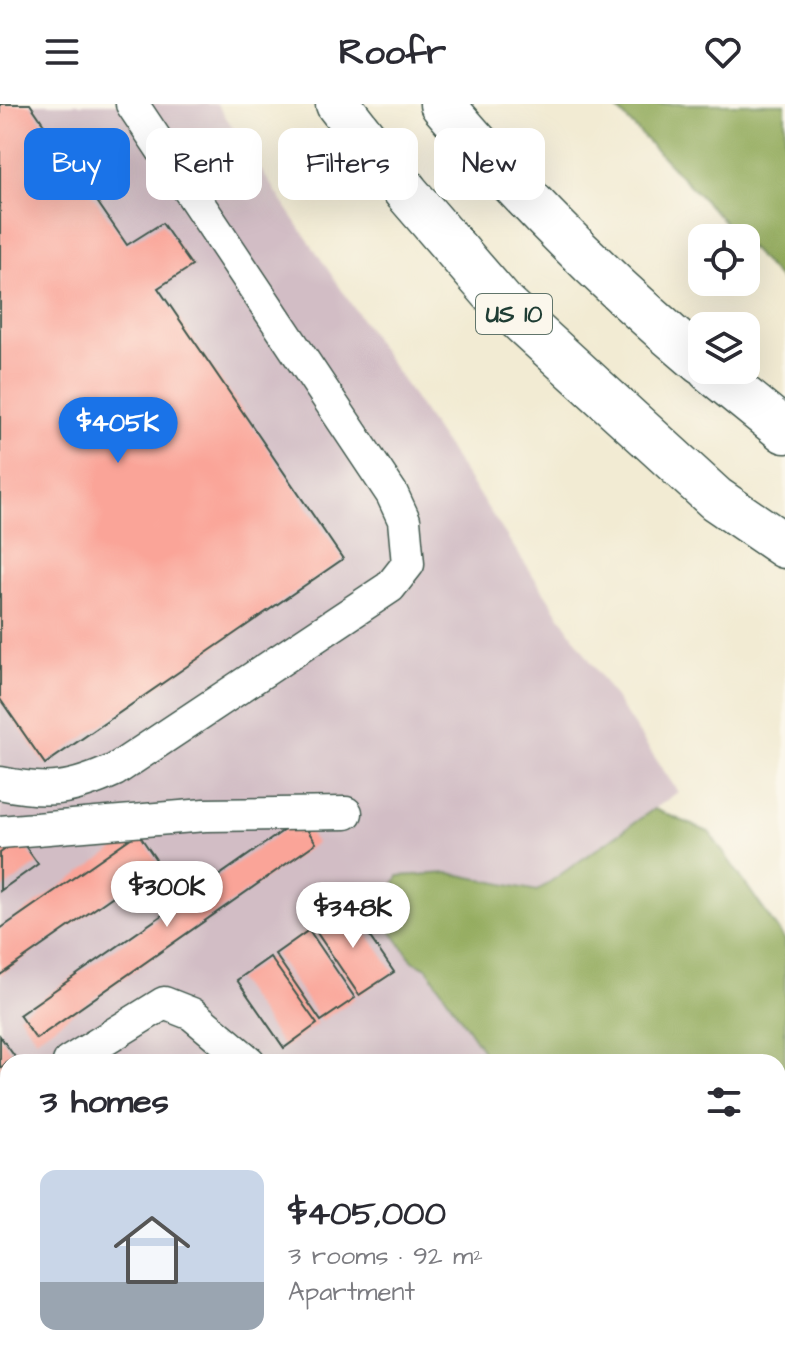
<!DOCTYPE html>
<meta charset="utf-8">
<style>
:root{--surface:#fff;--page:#f2f2f3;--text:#2b2b33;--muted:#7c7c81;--accent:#1a73e8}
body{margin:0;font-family:"Architects Daughter",sans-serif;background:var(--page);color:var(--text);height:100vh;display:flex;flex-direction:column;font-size:30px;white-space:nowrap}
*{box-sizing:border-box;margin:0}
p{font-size:26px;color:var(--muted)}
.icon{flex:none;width:44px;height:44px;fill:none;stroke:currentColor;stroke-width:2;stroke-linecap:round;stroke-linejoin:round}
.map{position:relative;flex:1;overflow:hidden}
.side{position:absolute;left:0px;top:950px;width:786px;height:312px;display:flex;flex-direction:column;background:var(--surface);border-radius:24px 24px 0 0;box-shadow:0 8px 32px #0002}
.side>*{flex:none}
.hud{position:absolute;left:24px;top:24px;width:738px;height:72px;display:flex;gap:16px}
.fabs{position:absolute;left:688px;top:120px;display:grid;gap:16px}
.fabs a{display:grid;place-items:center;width:72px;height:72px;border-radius:16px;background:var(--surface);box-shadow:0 8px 32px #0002;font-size:40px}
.price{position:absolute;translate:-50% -68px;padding:0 18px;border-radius:28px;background:#fff;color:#222;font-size:26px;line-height:52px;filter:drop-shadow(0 2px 4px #0008)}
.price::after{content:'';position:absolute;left:50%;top:48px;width:24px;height:18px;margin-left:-12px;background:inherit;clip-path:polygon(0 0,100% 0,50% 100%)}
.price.on{background:var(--accent);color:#fff}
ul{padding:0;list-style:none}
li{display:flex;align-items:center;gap:24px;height:200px;padding:0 40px}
li span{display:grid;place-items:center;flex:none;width:224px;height:160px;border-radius:16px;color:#555}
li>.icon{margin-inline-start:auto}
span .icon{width:96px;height:96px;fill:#fffc;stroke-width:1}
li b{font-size:34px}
h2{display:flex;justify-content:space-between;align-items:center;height:96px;padding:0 40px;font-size:34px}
.pill{padding:0 28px;border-radius:16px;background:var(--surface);box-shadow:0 8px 32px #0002;font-size:28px;line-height:72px}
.pill.on{background:var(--accent);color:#fff}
header{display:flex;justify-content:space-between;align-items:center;height:104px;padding:0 40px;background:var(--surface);font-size:36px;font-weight:800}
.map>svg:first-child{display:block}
.built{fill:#f7cfd0}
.industrial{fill:#d2bdc5}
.forest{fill:#92aa5b;stroke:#587448;stroke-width:2}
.building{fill:#faa498}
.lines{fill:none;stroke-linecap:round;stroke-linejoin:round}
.minor-casing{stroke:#3f574c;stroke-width:35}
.highway-casing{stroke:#3f574c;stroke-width:47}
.minor{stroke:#fff;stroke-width:32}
.highway{stroke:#fff;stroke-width:44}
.labels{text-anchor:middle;stroke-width:6;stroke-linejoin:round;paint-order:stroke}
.shield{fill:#fbf7ec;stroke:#61756b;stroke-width:2}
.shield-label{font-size:24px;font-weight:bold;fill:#1f3d34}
</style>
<header><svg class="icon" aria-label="menu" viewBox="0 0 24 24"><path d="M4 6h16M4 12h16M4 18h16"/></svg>Roofr<svg class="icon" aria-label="heart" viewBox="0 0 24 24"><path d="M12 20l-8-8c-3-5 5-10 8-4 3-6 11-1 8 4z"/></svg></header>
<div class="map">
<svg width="785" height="1262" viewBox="0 0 785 1262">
<rect width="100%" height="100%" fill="#fbf7ec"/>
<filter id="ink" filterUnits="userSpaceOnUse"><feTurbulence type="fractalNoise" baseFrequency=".0125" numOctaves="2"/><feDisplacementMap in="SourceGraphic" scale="16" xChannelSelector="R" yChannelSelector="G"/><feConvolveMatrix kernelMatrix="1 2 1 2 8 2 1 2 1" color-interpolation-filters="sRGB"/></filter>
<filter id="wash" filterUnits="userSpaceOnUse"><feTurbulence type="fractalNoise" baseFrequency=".006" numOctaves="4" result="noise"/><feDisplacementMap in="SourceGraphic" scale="32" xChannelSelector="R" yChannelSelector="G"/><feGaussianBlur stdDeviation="1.8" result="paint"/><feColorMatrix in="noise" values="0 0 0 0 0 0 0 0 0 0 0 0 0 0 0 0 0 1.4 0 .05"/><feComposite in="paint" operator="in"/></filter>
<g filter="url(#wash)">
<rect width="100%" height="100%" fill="#f2ebd3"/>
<!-- built -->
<path class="built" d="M438 1254H679L685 1262H426Z"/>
<!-- industrial -->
<path class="industrial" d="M0 0H217L678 688 427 864 490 958H8V1254H107L96 1262H0Z
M785 1009V1262H685L679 1254H778V1014Z"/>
<!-- forest -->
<path class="forest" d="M612 0H785V181L746 140V134H740Z
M654 705 709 728 785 836V1009L778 1014V958H480L483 947 427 864 413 857 379 810 398 772 450 769 537 787Z
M107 1254H438L426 1262H96Z"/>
<g id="blocks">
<!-- building -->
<path class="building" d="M0 0H30L127 141 162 119 192 162 158 184 343 455 45 660 0 595Z
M300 715 316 739 36 935 19 911Z
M138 729 159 760 0 871V825Z
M20 735 38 760 0 787V749Z
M347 800 394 868 359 891 313 823Z
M309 826 355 894 321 917 275 850Z
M270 853 317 920 284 944 237 876Z
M0 932 15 953 0 964Z
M8 1038V1183L0 1171V1043Z
M778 1122 785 1133V1249L778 1253Z
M488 1254H497L502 1262H476Z
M529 1254H582L587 1262H534Z
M626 1254H667L673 1262H631Z
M724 1254H777L765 1262H729Z"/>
</g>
</g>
<g filter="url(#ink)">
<use href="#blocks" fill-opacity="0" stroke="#3f574c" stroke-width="2"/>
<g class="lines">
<defs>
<path id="minor" d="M0 679C48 689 71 686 115 666L390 483 408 460 404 416 392 390 132 0
M0 728 205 711 346 709
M69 958 164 899 192 910 249 958
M0 1003 8 998
M0 1207 8 1218
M13 1262 24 1254"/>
<path id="highway" d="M338 0 407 89 503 200 716 395 785 442
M442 0C522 94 608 180 702 259
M710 266 785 327"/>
</defs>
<!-- minor casing -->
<use href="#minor" class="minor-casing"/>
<!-- highway casing -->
<use href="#highway" class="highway-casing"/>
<!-- minor -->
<use href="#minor" class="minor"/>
<!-- highway -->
<use href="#highway" class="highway"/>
</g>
</g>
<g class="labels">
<!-- shield labels -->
<rect class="shield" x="476" y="190" width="76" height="40" rx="6"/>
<g class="shield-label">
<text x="514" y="218">US 10</text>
</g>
</g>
</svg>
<div class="fabs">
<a><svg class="icon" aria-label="locate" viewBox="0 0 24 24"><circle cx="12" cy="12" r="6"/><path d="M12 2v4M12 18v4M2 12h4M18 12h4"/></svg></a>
<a><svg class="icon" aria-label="layers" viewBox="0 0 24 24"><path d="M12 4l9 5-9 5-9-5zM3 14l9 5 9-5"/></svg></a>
</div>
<b class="price on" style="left:118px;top:361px">$405K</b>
<b class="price" style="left:167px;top:825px">$300K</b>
<b class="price" style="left:353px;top:846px">$348K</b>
<div class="hud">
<a class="pill on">Buy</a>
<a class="pill">Rent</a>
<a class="pill">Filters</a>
<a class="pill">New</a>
</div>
<section class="side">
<h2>3 homes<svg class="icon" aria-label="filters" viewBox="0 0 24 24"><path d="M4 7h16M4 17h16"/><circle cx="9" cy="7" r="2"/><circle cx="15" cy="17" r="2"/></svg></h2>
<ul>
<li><span style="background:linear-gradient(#c9d6e8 70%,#9aa5b1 0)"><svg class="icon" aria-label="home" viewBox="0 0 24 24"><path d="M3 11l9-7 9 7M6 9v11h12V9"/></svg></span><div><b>$405,000</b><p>3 rooms · 92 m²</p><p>Apartment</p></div></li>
</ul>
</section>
</div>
